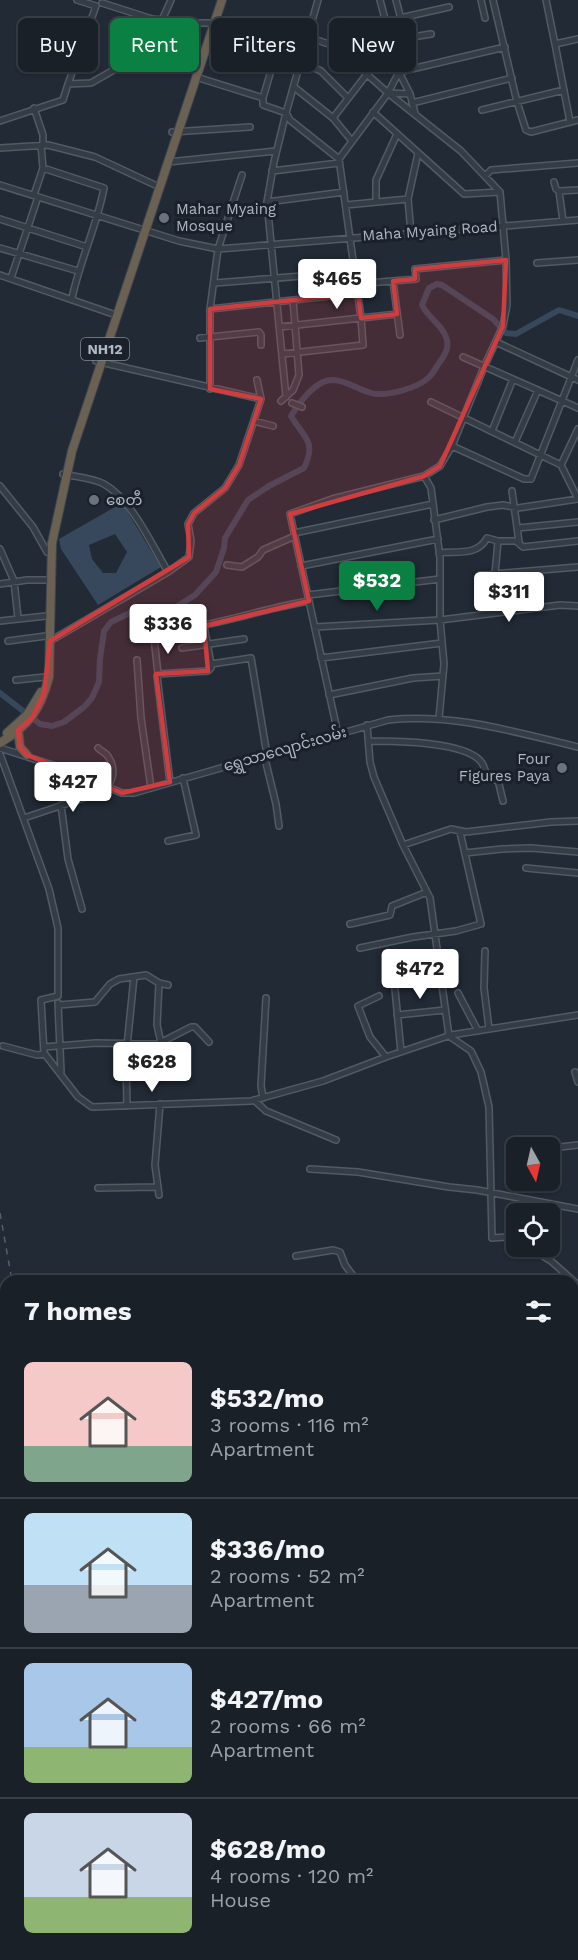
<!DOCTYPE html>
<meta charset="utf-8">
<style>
:root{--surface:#192028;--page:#262d34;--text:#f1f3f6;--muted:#9fa3a8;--line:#373e45;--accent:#0b8043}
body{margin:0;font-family:"Work Sans","Noto Sans Myanmar",sans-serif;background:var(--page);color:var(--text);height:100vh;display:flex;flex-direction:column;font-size:22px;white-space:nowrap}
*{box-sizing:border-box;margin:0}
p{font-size:20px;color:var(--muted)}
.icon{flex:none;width:33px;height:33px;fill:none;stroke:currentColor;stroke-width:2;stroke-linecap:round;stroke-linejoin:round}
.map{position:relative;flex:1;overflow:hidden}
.drawer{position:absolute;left:0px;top:1275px;width:579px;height:686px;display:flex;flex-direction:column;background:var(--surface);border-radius:18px 18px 0 0;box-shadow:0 2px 4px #0004,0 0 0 2px var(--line)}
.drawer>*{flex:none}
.top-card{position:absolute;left:18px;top:18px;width:543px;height:54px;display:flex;gap:12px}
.needle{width:39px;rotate:172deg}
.fabs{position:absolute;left:506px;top:1137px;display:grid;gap:12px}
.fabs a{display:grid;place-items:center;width:54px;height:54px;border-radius:9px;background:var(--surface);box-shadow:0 2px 4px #0004,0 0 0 2px var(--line);font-size:30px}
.price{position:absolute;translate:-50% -51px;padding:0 14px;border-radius:6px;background:#fff;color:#222;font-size:20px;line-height:39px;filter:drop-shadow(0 2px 3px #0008)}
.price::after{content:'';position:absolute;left:50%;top:36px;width:18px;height:14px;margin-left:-9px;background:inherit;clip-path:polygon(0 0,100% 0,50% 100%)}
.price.selected{background:var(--accent);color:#fff}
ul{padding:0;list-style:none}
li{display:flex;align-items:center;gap:18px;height:150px;padding:0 24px}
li+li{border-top:2px solid var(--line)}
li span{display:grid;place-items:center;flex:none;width:168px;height:120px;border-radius:9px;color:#555}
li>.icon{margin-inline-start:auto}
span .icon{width:72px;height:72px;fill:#fffc;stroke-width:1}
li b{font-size:26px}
h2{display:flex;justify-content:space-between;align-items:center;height:72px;padding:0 24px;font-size:26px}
.tag{padding:0 21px;border-radius:9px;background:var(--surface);box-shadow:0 2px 4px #0004,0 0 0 2px var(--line);font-size:21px;line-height:54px}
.tag.selected{background:var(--accent);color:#fff}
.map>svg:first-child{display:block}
.water{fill:#37485d;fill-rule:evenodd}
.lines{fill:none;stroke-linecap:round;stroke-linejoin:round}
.river{stroke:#37485d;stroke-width:6}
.minor-casing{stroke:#525a64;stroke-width:8}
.highway-casing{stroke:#3f4750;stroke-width:10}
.minor{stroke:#343c46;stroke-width:5}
.highway{stroke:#6b6152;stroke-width:8}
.rail{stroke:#56606d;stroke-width:1.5;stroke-dasharray:6 6;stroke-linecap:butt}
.marked{fill:#d03d3f;fill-opacity:0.2;stroke:#d03d3f;stroke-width:4.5;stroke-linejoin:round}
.worship-dot{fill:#6b7280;stroke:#1a212a;stroke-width:2}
.labels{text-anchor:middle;stroke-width:6;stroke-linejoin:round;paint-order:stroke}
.shield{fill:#1a212a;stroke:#828a95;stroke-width:1.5}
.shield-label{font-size:14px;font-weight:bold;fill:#aeb7c3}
.poi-label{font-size:15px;fill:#aeb7c3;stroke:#1a212a;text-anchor:start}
.street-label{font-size:15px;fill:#aeb7c3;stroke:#1a212a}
</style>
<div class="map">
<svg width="578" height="1960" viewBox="0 0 578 1960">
<rect width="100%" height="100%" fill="#212a35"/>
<!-- water -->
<path class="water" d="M122 503 161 567 98 605 61 549 59 539ZM115 534 127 552 116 573H103L92 559 89 545Z"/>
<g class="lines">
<!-- river -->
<path class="river" d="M0 693 40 724 52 726 64 722 84 707 92 698 99 682 100 659 104 631 111 622 130 613 170 611 195 595 216 572 224 548 225 538 248 500 269 486 304 468C317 441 304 438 291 416 299 403 309 389 323 382 340 374 359 392 376 394 390 395 418 388 428 378 433 374 436 367 439 363 445 355 450 347 446 337 441 323 428 318 422 305L429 288 437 284 442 285 493 319 506 333 516 334 559 310 578 316"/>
<defs>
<path id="minor" d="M77 0 96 6
M380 0 399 72 410 94 415 113
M396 0 406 38 431 34
M481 0 485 18
M493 0 517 102 526 130 531 132 578 120
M546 0 555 44 578 39
M102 3 152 19 162 20 171 0
M400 18 449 7
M555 44 570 122
M301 62 321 71 348 98
M399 72 505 47
M196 77 263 98
M68 84 96 6
M294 87 333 118 351 140
M390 93 410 94
M412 103 512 78
M34 108 43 135V145
M482 110 564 90
M373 112 464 194 500 192
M333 118 367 74
M0 121 63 100 68 84 91 83 180 32 200 23H209
M172 132 250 127
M0 148 48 145 95 157 155 185
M168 162 276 151
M43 168 104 188C97 226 80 260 72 298
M272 171 339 163
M485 176 491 170 578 163
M554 182 556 189 559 191
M0 185 179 241 218 249 578 220
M34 195 43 168 41 145
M267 202 344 192
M376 202V180L397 134
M346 205 408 199
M0 219 87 247
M563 221 559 191 578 190
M411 233 408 199 418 153
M0 248 78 271
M537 263 578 260
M0 275 113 314
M11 278 38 197
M393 281 400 335
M215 283 302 276
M357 284 416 279 415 269 506 260
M210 309 358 293
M279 327 397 314
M200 338 259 332 261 335V345
M496 342 578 380
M283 354 363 345 361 318 339 159 388 93 399 72
M463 357 578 408
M96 361 261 399
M210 389V309L218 249 242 175
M286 397 267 202 274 162 286 113 318 0
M281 401 293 390 299 375 293 300
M431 402 561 465 578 499
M292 403 302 407
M254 421 273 426
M492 431 513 379
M515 442 538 390
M452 446 524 479H531L578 360
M561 465 578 429
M63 474C76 477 93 478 104 484 132 500 152 545 168 572
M424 476 431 488 440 558V620L444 664 439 718
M0 486 33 527 47 552
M512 491 519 542
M434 520 487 507 503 505 518 508 578 499
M518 528 578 522
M294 533 433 504
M0 549 14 581 18 618
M439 553C458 551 477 556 487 538L498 541H516L523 547 578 541
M227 565 242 567 258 557 263 550 295 536
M301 566 438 539
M481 575 578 567
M0 584 27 580H51
M308 595 440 579
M496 613 495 574 498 541
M0 621 46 616
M204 626 211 664
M315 627 440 620 560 605 578 606
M181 629C225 623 266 608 309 601
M154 638 158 674
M8 641 46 636
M50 641 168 572 189 557 191 541 188 524 194 513 225 488 239 465 261 399 257 380
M182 648 244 639
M321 658 442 643
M137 660 141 718 151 788
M16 680 45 677
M329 695 413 678 443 676
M367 725 370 762 374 777 403 845 430 898 449 1036 471 1051 481 1072 489 1107 492 1238 506 1237 516 1240
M338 734 290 514 332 499 424 476 440 466 452 446 484 367 503 326 507 305 506 260 500 192 461 151 388 93 335 46 283 29 263 98V105L286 113 290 120 339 159
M369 741C394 741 467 741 482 763 485 768 486 775 489 780H498L503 801
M0 748 65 769 122 793H134L388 720C453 713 515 732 578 747
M0 754 49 889 58 928V996L41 1000 44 1053 78 1097 92 1107 251 1101 323 1081 386 1057 451 1035 578 1015
M264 755 276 804 279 826
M170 782 157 676 158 674 208 671 211 668V664L251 658 267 755
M61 805 68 859 82 909
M24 818 99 793C112 787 117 771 109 758 107 753 102 752 98 748
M168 841 196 835 183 778
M403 845 451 829 466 832 551 822 578 821
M465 853 502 849 531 848 578 852
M526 868 578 873
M350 924 390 915 392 906 427 892
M360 948 413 937 456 931 481 924 460 832
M485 951 484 988 489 1029
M159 983 157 1025 161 1043
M458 993 478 1031
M379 996 358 1006 370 1037 386 1057
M58 1003 61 1072
M59 1005 95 1002 110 984 119 979 146 975 159 983 168 985
M397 1015 445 1010
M3 1046 37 1055 45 1054
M44 1047 96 1043 158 1044 191 1027H195L209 1042
M401 1052 392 958 426 962 439 961
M575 1072 578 1082
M263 1098 261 1086 266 998
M254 1100 266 1111 336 1140
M127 1106 126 1056 134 977
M551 1148 578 1145
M310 1169 358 1172 449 1187 477 1190 578 1209
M98 1188 157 1187
M159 1195 155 1165 160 1104
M527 1246 551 1261 578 1285
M296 1256 333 1250 340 1252 345 1265 357 1281
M0 1344H6
M573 1405 578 1407
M573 1686H578
M0 1908 6 1915
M37 1954 41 1960"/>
<path id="highway" d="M18 730 20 747 27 755
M7 733 27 715 41 692
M0 743C29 725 40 711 49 677L52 543 72 451 222 0"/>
</defs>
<!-- minor casing -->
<use href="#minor" class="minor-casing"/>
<!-- highway casing -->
<use href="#highway" class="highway-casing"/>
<!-- minor -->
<use href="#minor" class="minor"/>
<!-- highway -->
<use href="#highway" class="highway"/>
<!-- rail -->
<path class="rail" d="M0 1213 12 1281
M0 1639 6 1631
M133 1954 134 1960"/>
</g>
<!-- marked area -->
<path class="marked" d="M506 260 503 326 440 466 424 476 290 514 309 601 204 626 208 671 156 674 170 782 122 793 27 755 20 747 18 730 32 718 44 694 50 641 189 557 188 524 194 513 225 488 239 465 261 399 210 389V309L358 293 361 318 397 314 393 281 415 279V269Z"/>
<!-- markers -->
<g class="worship-dot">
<circle cx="164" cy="218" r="6"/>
<circle cx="94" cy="500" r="6"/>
<circle cx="562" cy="768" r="6"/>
</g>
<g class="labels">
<!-- shield labels -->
<rect class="shield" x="81" y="338" width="48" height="22" rx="4.5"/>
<g class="shield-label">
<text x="105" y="354">NH12</text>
</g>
<!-- poi labels -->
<g class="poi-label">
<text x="176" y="214">Mahar Myaing<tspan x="176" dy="17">Mosque</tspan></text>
<text x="106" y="505">စေတီ</text>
<text x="550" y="764" text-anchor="end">Four<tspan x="550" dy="17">Figures Paya</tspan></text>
</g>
<!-- street labels -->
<g class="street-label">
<text transform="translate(430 231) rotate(-4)" y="5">Maha Myaing Road</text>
<text transform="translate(285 749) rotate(-16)" y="5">ရွှေသာလျောင်းလမ်း</text>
</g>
</g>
</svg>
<div class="fabs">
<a><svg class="needle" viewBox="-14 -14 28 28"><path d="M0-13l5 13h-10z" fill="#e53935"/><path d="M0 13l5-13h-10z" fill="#9fa3a8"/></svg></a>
<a><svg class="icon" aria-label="locate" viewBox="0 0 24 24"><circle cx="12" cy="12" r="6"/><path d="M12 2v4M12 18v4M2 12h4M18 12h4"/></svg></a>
</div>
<b class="price" style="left:337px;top:310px">$465</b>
<b class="price selected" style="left:377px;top:612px">$532</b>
<b class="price" style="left:509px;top:623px">$311</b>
<b class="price" style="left:168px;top:655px">$336</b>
<b class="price" style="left:73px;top:813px">$427</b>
<b class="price" style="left:420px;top:1000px">$472</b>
<b class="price" style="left:152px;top:1093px">$628</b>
<div class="top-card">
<a class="tag">Buy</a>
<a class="tag selected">Rent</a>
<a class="tag">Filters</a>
<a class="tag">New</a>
</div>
<section class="drawer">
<h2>7 homes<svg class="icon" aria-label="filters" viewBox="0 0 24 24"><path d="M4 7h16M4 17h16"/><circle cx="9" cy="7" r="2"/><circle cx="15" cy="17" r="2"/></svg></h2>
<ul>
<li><span style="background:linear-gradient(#f6c9c9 70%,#7fa58c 0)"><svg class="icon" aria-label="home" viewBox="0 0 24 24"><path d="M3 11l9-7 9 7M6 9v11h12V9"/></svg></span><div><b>$532/mo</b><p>3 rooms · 116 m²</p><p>Apartment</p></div></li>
<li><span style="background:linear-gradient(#bfe0f5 60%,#9aa5b1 0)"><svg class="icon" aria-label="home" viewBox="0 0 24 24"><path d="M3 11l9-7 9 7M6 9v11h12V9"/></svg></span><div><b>$336/mo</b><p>2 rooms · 52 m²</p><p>Apartment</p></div></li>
<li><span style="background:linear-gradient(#a9c7e8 70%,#8fb573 0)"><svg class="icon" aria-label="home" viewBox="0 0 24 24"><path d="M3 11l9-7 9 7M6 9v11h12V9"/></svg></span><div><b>$427/mo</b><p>2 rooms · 66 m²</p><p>Apartment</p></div></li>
<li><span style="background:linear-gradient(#c9d6e8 70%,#8fb573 0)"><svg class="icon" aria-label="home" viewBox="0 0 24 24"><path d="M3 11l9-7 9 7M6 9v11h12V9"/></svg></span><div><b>$628/mo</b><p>4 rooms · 120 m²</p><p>House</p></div></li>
</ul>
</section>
</div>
